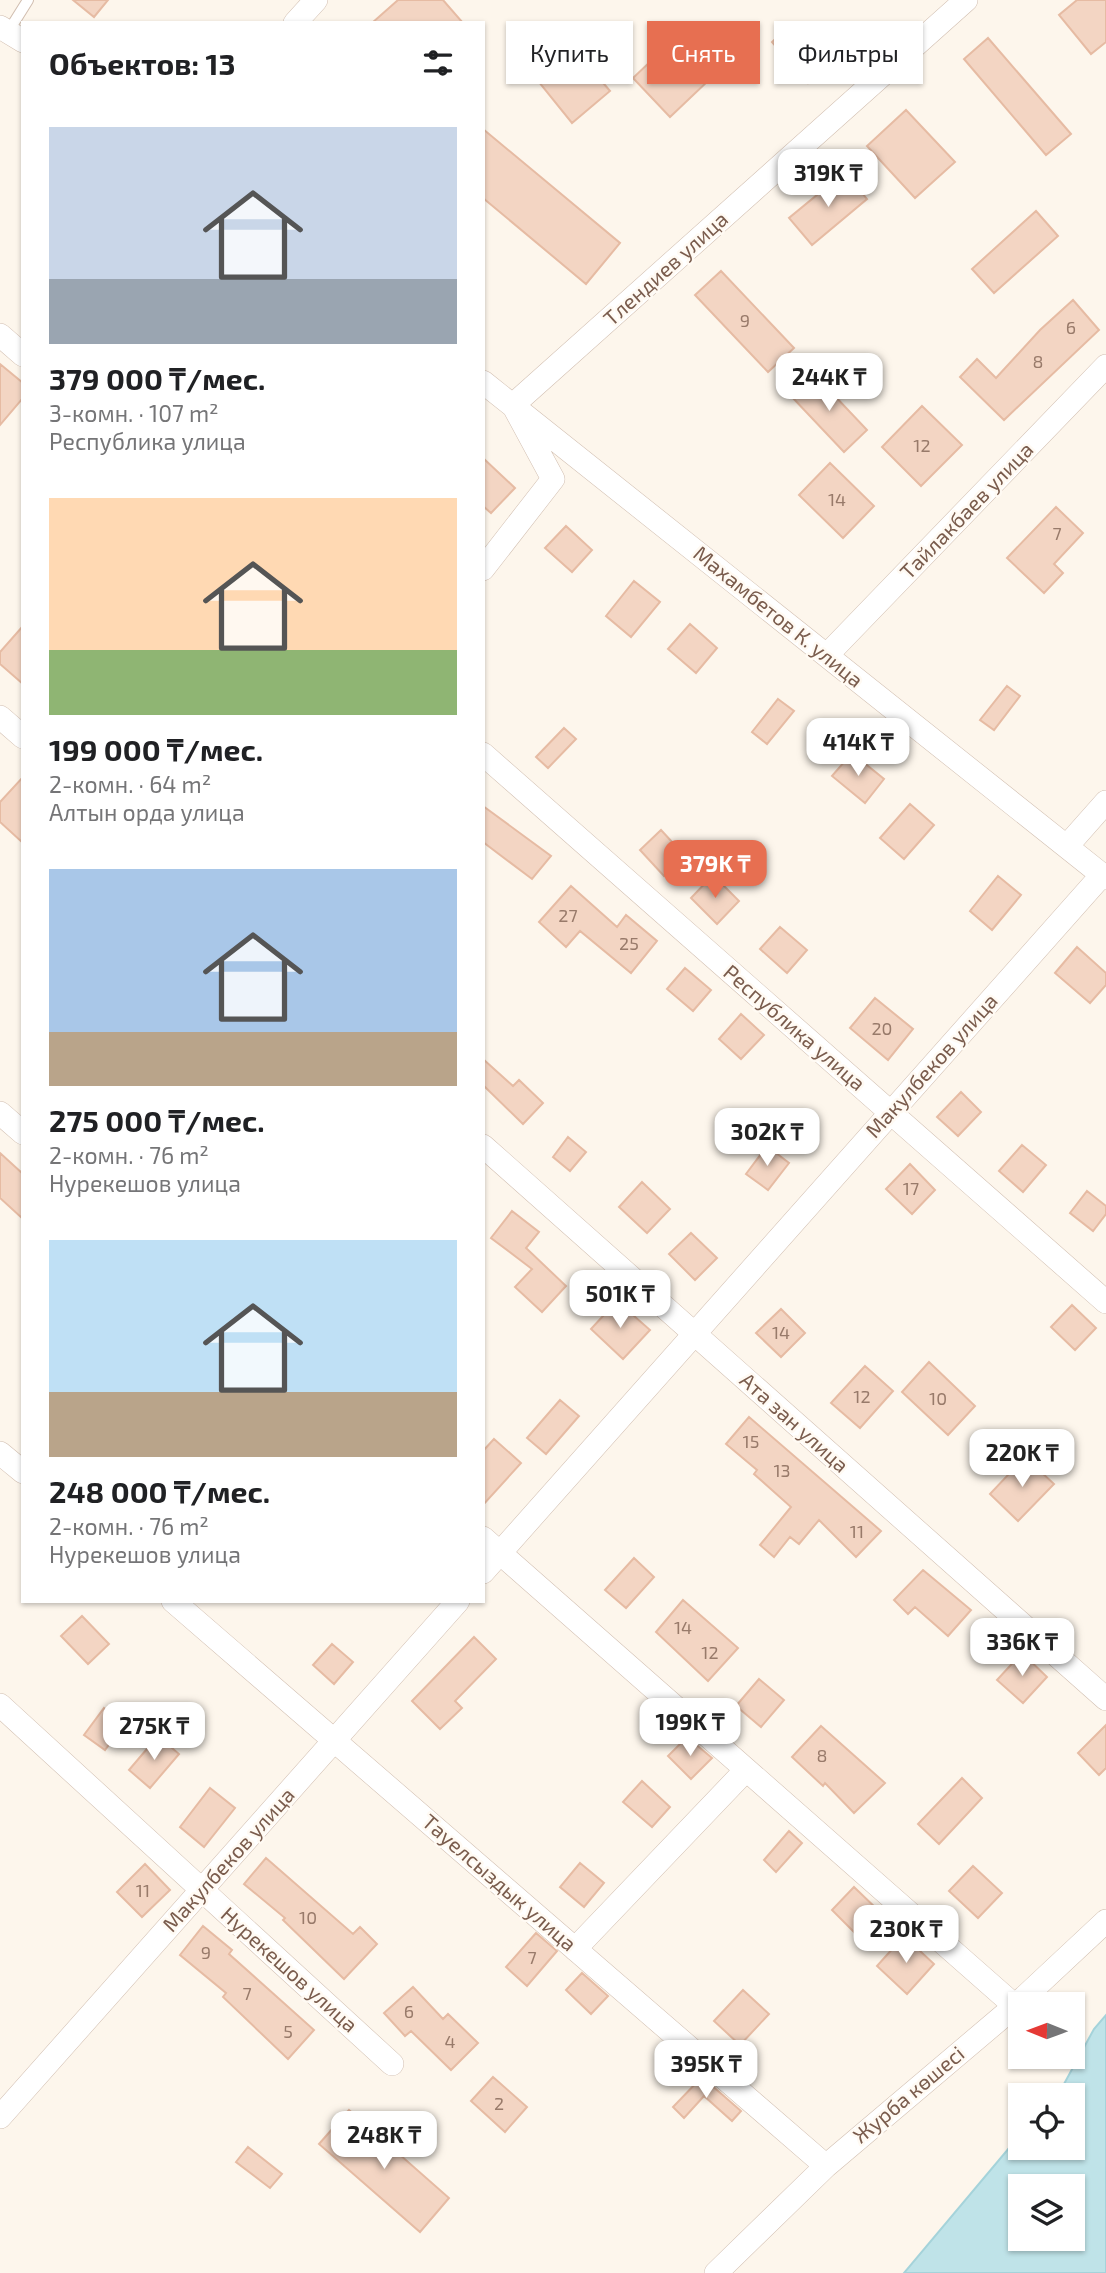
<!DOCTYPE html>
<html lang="ru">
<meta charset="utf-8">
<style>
:root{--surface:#fff;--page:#f6f6f6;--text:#202124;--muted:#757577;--accent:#e76f51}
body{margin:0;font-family:"Exo 2",sans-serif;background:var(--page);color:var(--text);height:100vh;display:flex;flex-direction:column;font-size:26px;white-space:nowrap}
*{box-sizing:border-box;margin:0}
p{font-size:23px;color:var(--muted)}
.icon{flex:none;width:38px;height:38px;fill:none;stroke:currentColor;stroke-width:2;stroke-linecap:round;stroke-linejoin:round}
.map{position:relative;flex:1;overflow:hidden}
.details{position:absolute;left:21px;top:21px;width:464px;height:1582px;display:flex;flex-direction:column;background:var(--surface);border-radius:0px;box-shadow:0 2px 5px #0004}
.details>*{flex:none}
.banner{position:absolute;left:506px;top:21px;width:495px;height:63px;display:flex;gap:14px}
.needle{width:46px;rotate:271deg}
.buttons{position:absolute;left:1008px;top:1992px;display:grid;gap:14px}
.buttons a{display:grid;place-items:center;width:77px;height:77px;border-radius:0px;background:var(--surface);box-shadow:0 2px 5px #0004;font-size:35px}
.price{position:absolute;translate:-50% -60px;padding:0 16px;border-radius:14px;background:#fff;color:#222;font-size:23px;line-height:46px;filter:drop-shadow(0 2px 4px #0008)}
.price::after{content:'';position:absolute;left:50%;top:42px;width:21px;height:16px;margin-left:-10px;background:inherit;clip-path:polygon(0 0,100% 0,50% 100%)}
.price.active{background:var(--accent);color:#fff}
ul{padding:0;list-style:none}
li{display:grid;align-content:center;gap:14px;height:371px;padding:0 28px}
li span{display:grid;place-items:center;height:217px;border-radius:0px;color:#555}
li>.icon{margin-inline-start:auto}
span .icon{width:126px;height:126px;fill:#fffc;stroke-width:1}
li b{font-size:30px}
h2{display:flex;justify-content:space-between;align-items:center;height:84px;padding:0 28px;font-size:30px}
.chip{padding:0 24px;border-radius:0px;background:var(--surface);box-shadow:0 2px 5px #0004;font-size:24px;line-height:63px}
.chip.active{background:var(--accent);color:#fff}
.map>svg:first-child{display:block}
.water{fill:#bfe3e8;stroke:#a5d3da;stroke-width:2;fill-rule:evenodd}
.building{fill:#f3d5c3;stroke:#e6bba3;stroke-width:2}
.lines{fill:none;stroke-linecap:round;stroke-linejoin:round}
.lane-casing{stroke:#d1beb0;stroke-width:12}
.street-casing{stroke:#d1beb0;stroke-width:24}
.lane{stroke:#fff;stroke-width:10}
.street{stroke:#fff;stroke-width:23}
.labels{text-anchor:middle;stroke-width:5;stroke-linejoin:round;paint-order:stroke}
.number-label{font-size:18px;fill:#987a6a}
.street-label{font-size:21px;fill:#7a5c4d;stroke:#fffaf3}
</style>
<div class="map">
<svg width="1106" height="2273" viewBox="0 0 1106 2273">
<rect width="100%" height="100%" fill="#fdf6ec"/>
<!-- water -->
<path class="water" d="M1106 2015V2273H904L1020 2135V2147H1073V2095H1058L1094 2029ZM1020 2186H1073V2238H1020Z"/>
<!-- building -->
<path class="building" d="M73 0H108L94 17Z
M398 0H443L463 23H372Z
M1077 0H1106V42L1091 54 1059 15Z
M788 27 825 67 808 83 772 42Z
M988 38 1071 134 1046 155 964 59Z
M672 41 709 80 670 117 633 78Z
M575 50 610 91 572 123 538 81Z
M906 110 955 162 915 198 867 146Z
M483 129 620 243 586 284 483 198Z
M845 172 867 199 812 245 789 218Z
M1036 211 1058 236 994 293 972 269Z
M721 271 794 348 768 372 695 295Z
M1073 300 1099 330 1004 420 960 377 977 359 996 378 1040 330Z
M0 364 23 383V398L0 425Z
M814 374 867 430 844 452 791 396Z
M922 406 962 445 921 486 882 447Z
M483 458 515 488 491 513 483 506Z
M830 463 874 506 843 538 799 495Z
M1056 507 1083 533 1054 564 1063 573 1044 593 1007 558Z
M566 526 592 550 572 572 545 548Z
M634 581 660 602 631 637 606 616Z
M690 624 717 648 696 673 668 649Z
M23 626V684L0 664V652Z
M1007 686 1020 696 994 730 980 720Z
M778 699 794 711 767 744 752 732Z
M564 728 576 739 548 768 536 757Z
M852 753 884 779 865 803 832 776Z
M23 777V843L0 822V802Z
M910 804 934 825 904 859 880 838Z
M483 806 551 856 532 879 483 842Z
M661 830 685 856 664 876 640 850Z
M713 875 739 901 717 924 691 898Z
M998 876 1021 895 992 930 970 911Z
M571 886 617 927 626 915 657 941 631 973 580 931 566 947 539 922Z
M780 927 807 950 787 973 760 949Z
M1077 947 1106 973V985L1090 1003 1055 973Z
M685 968 711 990 693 1011 667 989Z
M875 998 913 1029 888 1060 850 1028Z
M741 1014 764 1035 741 1059 719 1039Z
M483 1059 513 1086 519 1080 543 1103 523 1124 483 1085Z
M961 1092 981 1112 958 1136 937 1117Z
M568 1137 586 1152 570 1171 553 1157Z
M1022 1145 1046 1165 1023 1192 999 1171Z
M767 1146 789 1163 768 1190 746 1174Z
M0 1153 23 1174V1219L0 1198Z
M910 1164 935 1190 912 1214 886 1189Z
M642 1182 670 1209 647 1233 619 1207Z
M1087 1191 1106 1206V1214L1093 1231 1070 1213Z
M512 1211 539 1232 526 1248 566 1286 542 1312 515 1287 532 1269 491 1238Z
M691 1233 717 1258 695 1280 669 1254Z
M617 1301 650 1330 623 1359 591 1329Z
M1072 1305 1096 1328 1075 1350 1051 1327Z
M781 1309 805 1333 781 1357 756 1333Z
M929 1362 975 1406 948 1435 902 1392Z
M865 1366 893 1391 860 1428 831 1403Z
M560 1400 579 1416 546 1454 527 1438Z
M749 1417 881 1531 856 1557 819 1520 799 1544 790 1537 774 1557 760 1545 791 1507 754 1474 757 1470 726 1444Z
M494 1439 521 1463 483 1505V1451Z
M1025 1457 1054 1484 1018 1521 990 1494Z
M634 1558 654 1577 626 1608 605 1590Z
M923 1570 971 1610 948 1636 915 1607 908 1614 894 1600Z
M683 1600 738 1648 708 1681 656 1632Z
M82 1616 109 1644 88 1664 61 1636Z
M474 1637 496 1659 455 1701 462 1708 440 1729 412 1701Z
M332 1644 353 1662 334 1684 313 1665Z
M1022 1653 1047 1677 1023 1703 997 1680Z
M759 1679 784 1700 761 1727 736 1706Z
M104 1708 125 1723 105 1750 84 1735Z
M1106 1725V1768L1099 1775 1078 1753Z
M821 1726 885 1783 854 1813 825 1783 823 1786 792 1757Z
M158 1736 179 1754 150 1788 129 1770Z
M687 1737 712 1758 691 1779 668 1756Z
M962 1778 982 1798 939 1844 918 1824Z
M642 1781 670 1807 652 1827 623 1802Z
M210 1788 235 1808 204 1847 180 1827Z
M789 1831 802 1843 776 1872 764 1860Z
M266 1858 353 1934 360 1927 377 1944 344 1979 283 1920 285 1918 244 1884Z
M580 1863 604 1883 584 1907 560 1887Z
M145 1864 170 1890 142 1917 117 1892Z
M973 1866 1002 1893 978 1918 949 1891Z
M854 1887 881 1913 858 1936 832 1910Z
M203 1926 232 1950 229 1954 314 2030 288 2059 223 1997 226 1993 180 1955Z
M536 1933 557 1951 527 1986 506 1967Z
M904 1936 934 1964 907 1994 877 1966Z
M582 1973 608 1996 591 2014 566 1990Z
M413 1987 443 2019 448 2014 478 2043 451 2070 411 2031 405 2036 384 2013Z
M743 1990 769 2014 740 2045 714 2021Z
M493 2077 527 2107 505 2132 471 2101Z
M702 2077 741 2111 732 2121 704 2096 684 2118 673 2107Z
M349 2110 449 2198 420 2232 319 2144Z
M248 2147 282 2174 270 2188 236 2162Z"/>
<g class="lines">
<defs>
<path id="lane" d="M8 32 28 0"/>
<path id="street" d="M295 23 316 0
M0 27 23 41
M0 335 23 355
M483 382 1106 878
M483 569 553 479 513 405 966 0
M827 655 1106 366
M0 717 23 737
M483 754 1106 1302
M1067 846 1106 802
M0 1113 23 1133
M483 1146 1106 1699
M0 1453 23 1472
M483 1538 1015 2006
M483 1572 1102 875
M173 1601 826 2166
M0 1705 392 2064
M575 1949 746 1770
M0 2117 458 1601
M716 2273 826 2166 1015 2006 1106 1921"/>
</defs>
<!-- lane casing -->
<use href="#lane" class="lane-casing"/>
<!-- street casing -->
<use href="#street" class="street-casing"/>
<!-- lane -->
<use href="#lane" class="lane"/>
<!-- street -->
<use href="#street" class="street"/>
</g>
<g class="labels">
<!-- number labels -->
<g class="number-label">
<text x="745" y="327">9</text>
<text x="1071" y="334">6</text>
<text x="1038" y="368">8</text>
<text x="922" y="452">12</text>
<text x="837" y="506">14</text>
<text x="1057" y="540">7</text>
<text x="568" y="922">27</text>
<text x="629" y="950">25</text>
<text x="882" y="1035">20</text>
<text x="911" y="1195">17</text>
<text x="781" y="1339">14</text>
<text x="862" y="1403">12</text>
<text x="938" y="1405">10</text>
<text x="751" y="1448">15</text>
<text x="782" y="1477">13</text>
<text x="857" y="1538">11</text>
<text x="683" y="1634">14</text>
<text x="710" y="1659">12</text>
<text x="822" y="1762">8</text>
<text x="143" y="1897">11</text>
<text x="308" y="1924">10</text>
<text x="206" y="1959">9</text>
<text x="532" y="1964">7</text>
<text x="247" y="2000">7</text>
<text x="409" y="2018">6</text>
<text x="288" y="2038">5</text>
<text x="450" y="2048">4</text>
<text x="499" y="2110">2</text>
</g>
<!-- street labels -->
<g class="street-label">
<text transform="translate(666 269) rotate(-42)" y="7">Тлендиев улица</text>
<text transform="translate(967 511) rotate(-46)" y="7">Тайлакбаев улица</text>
<text transform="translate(778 617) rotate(39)" y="7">Махамбетов К. улица</text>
<text transform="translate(794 1028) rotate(41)" y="7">Республика улица</text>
<text transform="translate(932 1066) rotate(-48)" y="7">Макулбеков улица</text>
<text transform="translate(794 1423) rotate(42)" y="7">Ата зан улица</text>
<text transform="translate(229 1860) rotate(-48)" y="7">Макулбеков улица</text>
<text transform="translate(499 1883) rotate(41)" y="7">Тауелсыздык улица</text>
<text transform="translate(289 1970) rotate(42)" y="7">Нурекешов улица</text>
<text transform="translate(909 2095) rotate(-40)" y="7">Журба көшесі</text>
</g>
</g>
</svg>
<div class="buttons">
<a><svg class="needle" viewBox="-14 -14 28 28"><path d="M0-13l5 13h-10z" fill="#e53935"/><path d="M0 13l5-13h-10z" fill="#757577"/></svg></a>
<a><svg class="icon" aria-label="locate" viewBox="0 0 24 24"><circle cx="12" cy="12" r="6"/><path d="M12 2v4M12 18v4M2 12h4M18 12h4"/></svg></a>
<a><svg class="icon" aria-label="layers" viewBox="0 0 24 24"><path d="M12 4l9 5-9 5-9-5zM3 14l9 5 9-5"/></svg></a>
</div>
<b class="price" style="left:828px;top:209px">319K ₸</b>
<b class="price" style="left:829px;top:413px">244K ₸</b>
<b class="price" style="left:858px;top:778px">414K ₸</b>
<b class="price active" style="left:715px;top:900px">379K ₸</b>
<b class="price" style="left:767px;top:1168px">302K ₸</b>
<b class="price" style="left:620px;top:1330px">501K ₸</b>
<b class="price" style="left:1022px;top:1489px">220K ₸</b>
<b class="price" style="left:1022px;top:1678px">336K ₸</b>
<b class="price" style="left:690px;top:1758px">199K ₸</b>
<b class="price" style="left:154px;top:1762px">275K ₸</b>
<b class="price" style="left:906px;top:1965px">230K ₸</b>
<b class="price" style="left:706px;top:2100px">395K ₸</b>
<b class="price" style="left:384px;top:2171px">248K ₸</b>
<div class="banner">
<a class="chip">Купить</a>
<a class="chip active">Снять</a>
<a class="chip">Фильтры</a>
</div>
<section class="details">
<h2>Объектов: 13<svg class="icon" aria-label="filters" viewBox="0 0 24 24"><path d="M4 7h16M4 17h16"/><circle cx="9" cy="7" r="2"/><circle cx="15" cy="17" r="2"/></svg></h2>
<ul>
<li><span style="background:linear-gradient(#c9d6e8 70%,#9aa5b1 0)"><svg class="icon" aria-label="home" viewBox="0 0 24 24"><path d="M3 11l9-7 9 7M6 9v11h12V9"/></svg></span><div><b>379 000 ₸/мес.</b><p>3-комн. · 107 m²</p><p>Республика улица</p></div></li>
<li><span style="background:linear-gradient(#ffd9b3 70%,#8fb573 0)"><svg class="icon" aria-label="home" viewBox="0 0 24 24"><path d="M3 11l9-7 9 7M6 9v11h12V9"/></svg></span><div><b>199 000 ₸/мес.</b><p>2-комн. · 64 m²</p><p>Алтын орда улица</p></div></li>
<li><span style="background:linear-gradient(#a9c7e8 75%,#b9a48a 0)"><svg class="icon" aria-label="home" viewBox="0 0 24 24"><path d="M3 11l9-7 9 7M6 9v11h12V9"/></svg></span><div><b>275 000 ₸/мес.</b><p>2-комн. · 76 m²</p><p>Нурекешов улица</p></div></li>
<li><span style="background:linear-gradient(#bfe0f5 70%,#b9a48a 0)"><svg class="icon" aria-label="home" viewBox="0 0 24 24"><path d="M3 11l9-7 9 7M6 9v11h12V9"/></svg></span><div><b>248 000 ₸/мес.</b><p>2-комн. · 76 m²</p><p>Нурекешов улица</p></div></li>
</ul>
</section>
</div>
